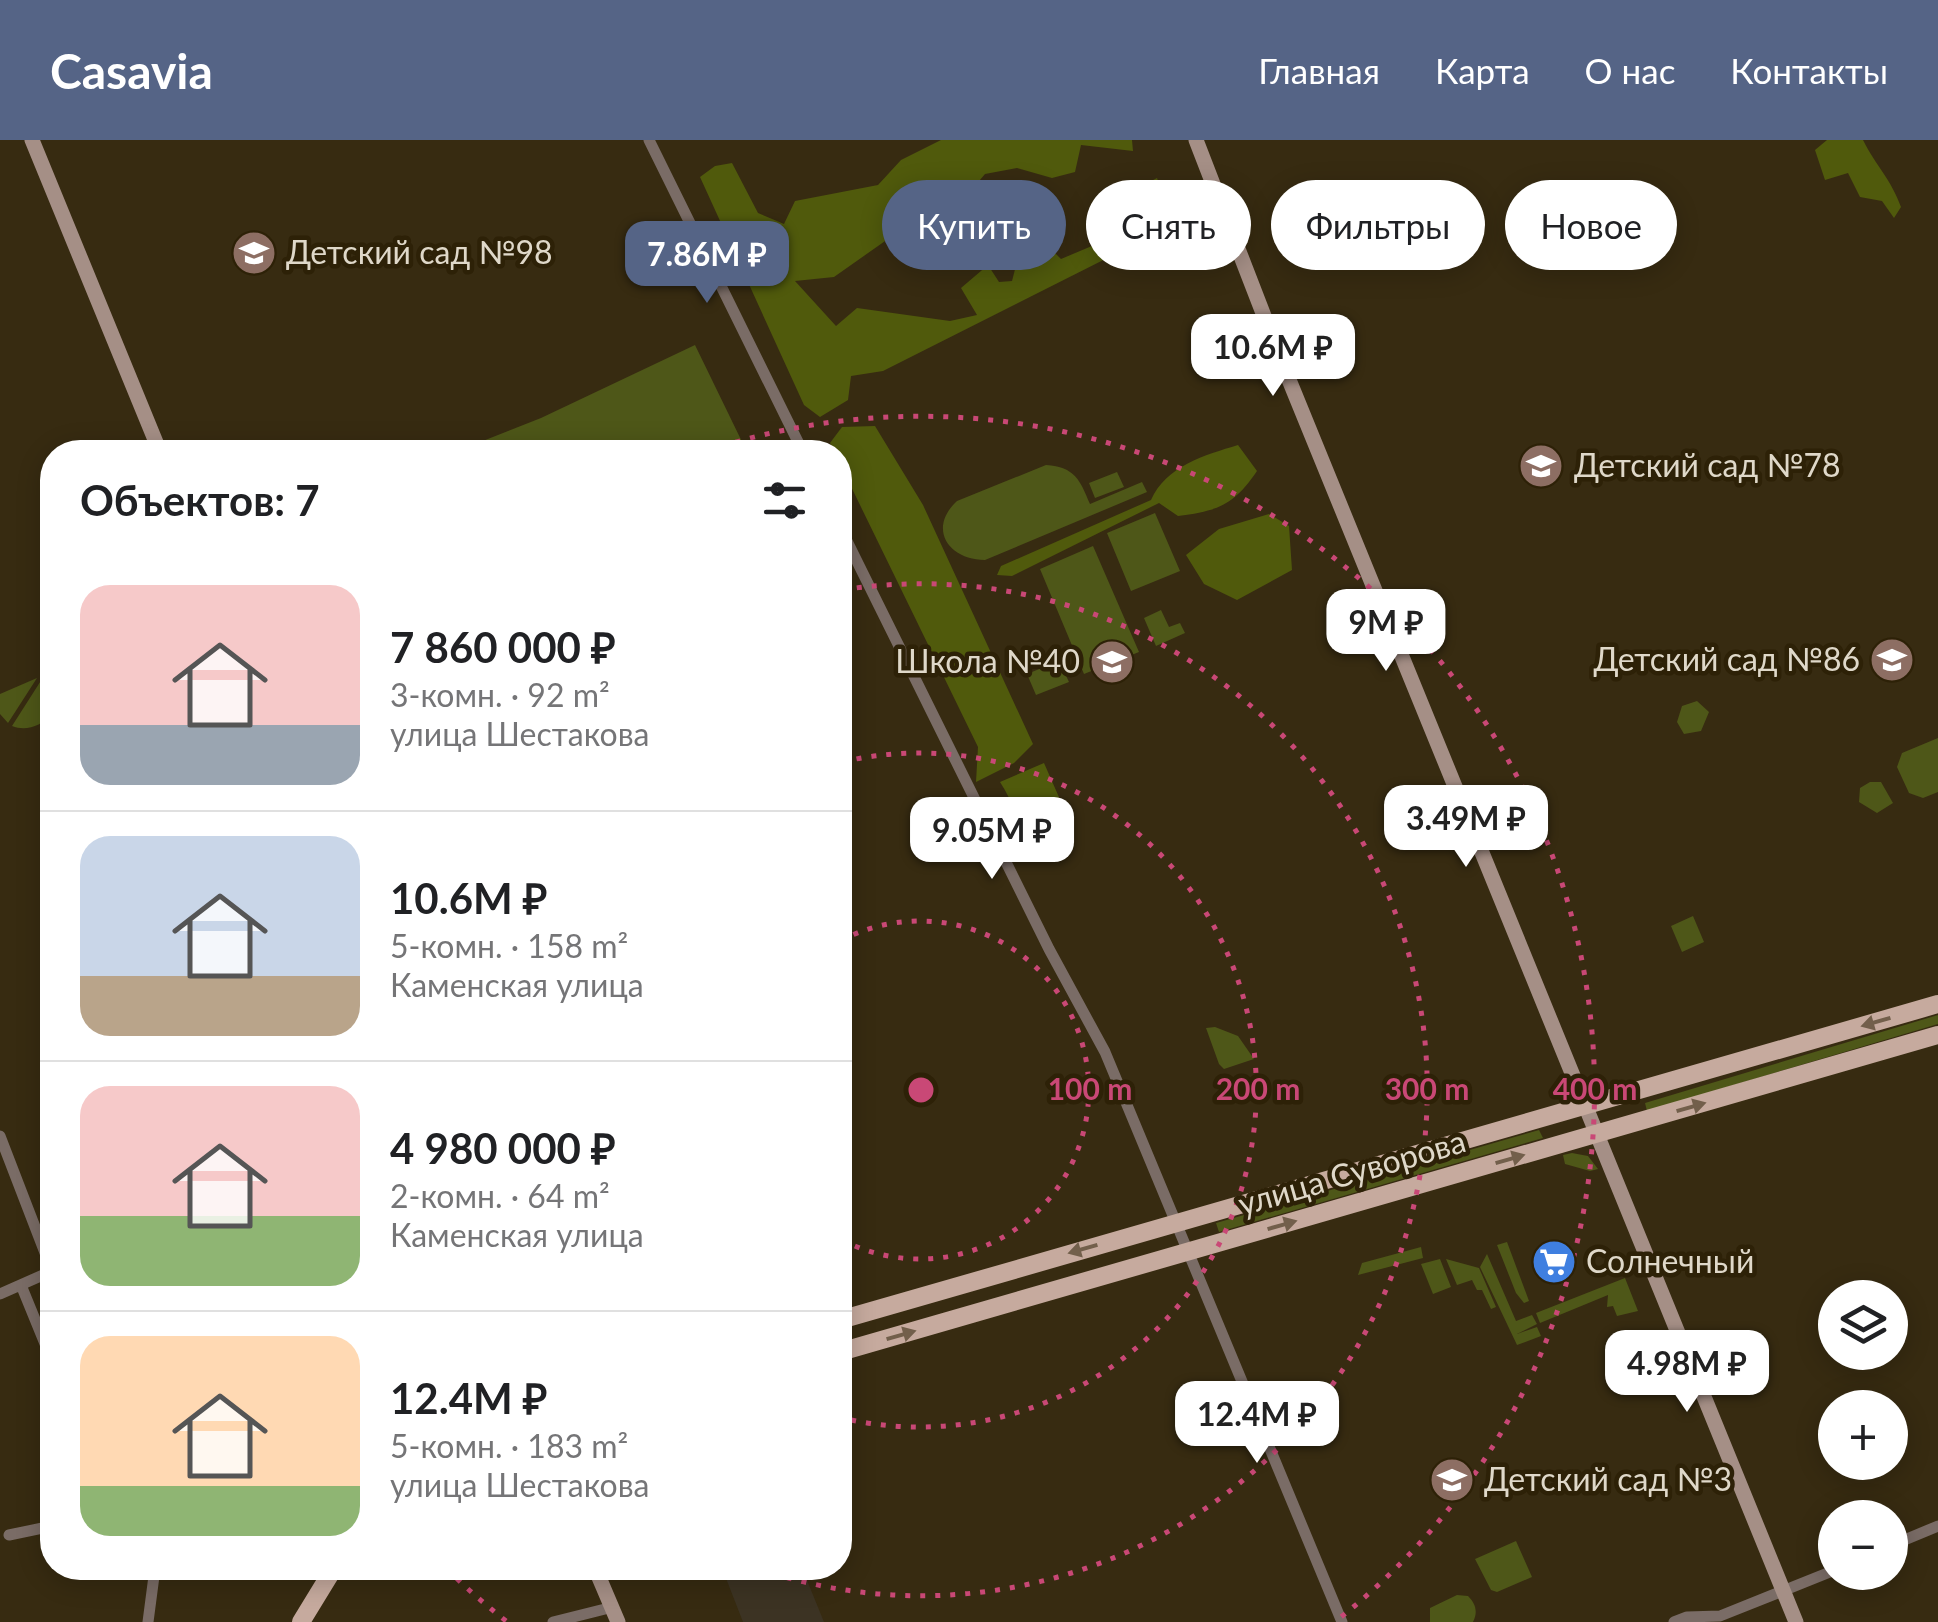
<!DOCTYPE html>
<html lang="ru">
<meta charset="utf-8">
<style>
:root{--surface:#fff;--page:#f2f2f2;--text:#202124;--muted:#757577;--line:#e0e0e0;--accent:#556486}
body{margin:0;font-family:Lato,sans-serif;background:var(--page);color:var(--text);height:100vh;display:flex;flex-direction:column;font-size:38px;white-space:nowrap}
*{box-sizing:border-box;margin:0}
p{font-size:32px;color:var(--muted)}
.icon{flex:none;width:55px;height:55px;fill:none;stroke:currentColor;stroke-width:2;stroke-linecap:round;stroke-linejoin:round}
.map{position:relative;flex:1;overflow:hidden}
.sheet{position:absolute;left:40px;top:300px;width:812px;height:1140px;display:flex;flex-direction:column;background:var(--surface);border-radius:40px;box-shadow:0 5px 25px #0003}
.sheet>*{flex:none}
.top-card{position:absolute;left:882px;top:40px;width:905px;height:90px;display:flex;gap:20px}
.buttons{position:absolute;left:1818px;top:1140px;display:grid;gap:20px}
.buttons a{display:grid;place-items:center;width:90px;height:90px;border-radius:50%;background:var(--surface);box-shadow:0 5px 25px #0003;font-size:50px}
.price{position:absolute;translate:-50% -85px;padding:0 22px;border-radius:20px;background:#fff;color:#222;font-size:32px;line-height:65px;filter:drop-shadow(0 2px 5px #0008)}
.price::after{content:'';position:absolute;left:50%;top:60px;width:30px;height:22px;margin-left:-15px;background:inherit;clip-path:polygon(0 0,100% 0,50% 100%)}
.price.on{background:var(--accent);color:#fff}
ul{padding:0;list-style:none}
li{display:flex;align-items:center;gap:30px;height:250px;padding:0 40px}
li+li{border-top:2px solid var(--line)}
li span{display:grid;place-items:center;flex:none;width:280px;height:200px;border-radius:30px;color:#555}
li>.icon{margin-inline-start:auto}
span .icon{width:120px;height:120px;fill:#fffc;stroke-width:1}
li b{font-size:42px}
h2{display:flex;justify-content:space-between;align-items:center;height:120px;padding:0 40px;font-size:42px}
.chip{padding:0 35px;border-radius:45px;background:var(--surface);box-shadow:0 5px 25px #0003;font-size:35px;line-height:90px}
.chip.on{background:var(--accent);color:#fff}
header{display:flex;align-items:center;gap:60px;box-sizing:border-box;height:140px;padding:0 50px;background:var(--accent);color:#fff}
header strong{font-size:48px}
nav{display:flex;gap:55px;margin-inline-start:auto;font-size:35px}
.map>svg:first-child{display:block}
.commercial{fill:#3c3323}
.green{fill:#4e5718}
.forest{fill:#505a0c}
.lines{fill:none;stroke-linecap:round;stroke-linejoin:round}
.street{stroke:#7a6c66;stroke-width:11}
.secondary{stroke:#a58f86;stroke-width:15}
.primary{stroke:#c6aa9e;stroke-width:18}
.oneway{fill:#725f4b}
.ring{fill:none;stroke:#c94876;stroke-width:5;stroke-dasharray:5 10}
.labels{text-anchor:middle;stroke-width:9;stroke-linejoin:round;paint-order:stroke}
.poi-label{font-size:32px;fill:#dfd8c9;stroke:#2d2107;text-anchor:start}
.street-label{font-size:32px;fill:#dfd8c9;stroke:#2d2107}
.centre{fill:#c94876;stroke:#2d2107;stroke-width:5}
.ring-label{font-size:30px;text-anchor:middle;font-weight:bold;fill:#c94876;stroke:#2d2107;stroke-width:9;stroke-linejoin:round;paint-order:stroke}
</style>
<header>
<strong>Casavia</strong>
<nav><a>Главная</a><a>Карта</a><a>О нас</a><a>Контакты</a></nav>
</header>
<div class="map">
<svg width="1938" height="1482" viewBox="0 0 1938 1482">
<rect width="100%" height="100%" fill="#372b11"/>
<!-- commercial -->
<path class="commercial" d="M722 1428H802L824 1482H743Z"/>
<!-- green -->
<path class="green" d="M695 205 747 312H455L541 278Z
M1046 325C1075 327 1080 340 1090 364L1142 342 1147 352 985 420C949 420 927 389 957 361Z
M1117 332 1124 347 1095 358 1089 343Z
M1155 373 1180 431 1131 451 1107 393Z
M1093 406 1139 512 1084 534 1040 429Z
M1161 470 1169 487 1180 483 1185 493 1156 506 1144 478Z
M1059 521 1069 542 1036 555 1027 534Z
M37 538 8 583 0 574V554Z
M42 539 52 544V575C41 585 27 592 12 586Z
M1697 561 1709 572 1701 591 1684 594 1677 582 1682 566Z
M1938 598V652L1923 658 1909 653 1897 627 1902 613Z
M1870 642H1881L1893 663 1877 673 1859 662 1860 648Z
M1693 776 1704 802 1682 812 1671 786Z
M1938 875V884L1647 971 1645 963Z
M1215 887 1238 896 1254 919 1224 929 1219 924 1206 888Z
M1539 990 1543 998 1219 1092 1216 1083Z
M1572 1013 1588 1016 1598 1029 1590 1031 1565 1024 1563 1015Z
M1507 1102 1529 1161 1524 1163 1516 1153 1497 1105Z
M1421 1107 1423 1118 1358 1135 1362 1123Z
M1487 1114 1516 1181 1532 1175 1537 1184 1517 1194 1537 1187 1541 1196 1517 1205 1480 1127Z
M1440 1119 1451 1147 1433 1154 1421 1124Z
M1446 1119 1479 1128 1496 1167 1491 1169 1482 1150H1477L1472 1140 1457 1145Z
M1625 1138 1638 1171 1617 1176 1613 1166 1607 1167 1608 1155 1540 1183 1536 1173Z
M1516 1401 1532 1437 1497 1452 1491 1450 1475 1419Z
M1457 1455 1468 1456C1476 1464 1478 1472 1473 1482H1430V1468Z"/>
<!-- forest -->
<path class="forest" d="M941 0H1132L1133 11 1081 5 1075 32 1052 38 1017 28 985 34 963 60 932 68 834 137 795 141 836 186 857 168 950 181 977 175 961 148 988 125 999 142 1012 141 1021 106 1046 104 1061 119 1125 92 1120 57 1157 38 1168 68 1151 96 883 231 851 236 848 260 820 277 804 265 700 37 715 26 732 23 758 73 784 84 795 61 878 45 901 20Z
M1827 0H1863C1876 26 1891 39 1901 67L1894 78 1882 61 1860 57 1848 33 1825 40 1815 10Z
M875 286 923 365 1033 604 1014 623 976 642 978 607 840 324V312H835L830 303 842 287Z
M1238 305 1257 331C1234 365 1218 371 1178 376L1159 363 1012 436 997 435 1001 426 1151 360C1166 326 1205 315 1238 305Z
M1269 374 1289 386 1292 430 1237 460 1204 444 1186 415 1219 389Z
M1044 623 1069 680 1061 697 1053 703C1022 699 1016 666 1000 642Z"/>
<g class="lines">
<!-- street -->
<path class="street" d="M649 0 803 312
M840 387 1049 809 1105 912 1342 1482
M0 996 52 1131
M21 1145 52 1221
M0 1154 52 1131
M9 1395 52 1386
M1890 1406 1938 1386
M148 1428 154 1436 148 1482
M553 1482 613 1467
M1674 1482 1687 1477 1720 1476 1835 1430"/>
<!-- secondary -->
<path class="secondary" d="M32 0 160 312
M1196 0 1283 225 1796 1482
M595 1428 618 1482"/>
<!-- primary -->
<path class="primary" d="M840 1180 1938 864
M840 1212 1938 895
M301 1482 334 1428"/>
</g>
<!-- one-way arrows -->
<defs><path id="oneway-solid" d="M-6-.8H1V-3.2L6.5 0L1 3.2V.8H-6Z" transform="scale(2.5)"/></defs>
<g class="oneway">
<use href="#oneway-solid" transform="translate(1876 882) rotate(164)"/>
<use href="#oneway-solid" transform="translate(1691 967) rotate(-16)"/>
<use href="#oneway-solid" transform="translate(1510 1019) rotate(-16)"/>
<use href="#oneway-solid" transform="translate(1282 1085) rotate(-16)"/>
<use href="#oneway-solid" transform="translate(1083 1109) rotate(164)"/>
<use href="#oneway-solid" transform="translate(901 1195) rotate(-16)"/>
</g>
<!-- distance rings -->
<g class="ring">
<path d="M840 801A169 169 0 1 1 840 1099"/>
<path d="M842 622A337 337 0 1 1 842 1278"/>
<path d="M842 450A506 506 0 1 1 756 1428"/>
<path d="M506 1481A674 674 0 0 1 449 1431M707 311A674 674 0 0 1 1336 1481"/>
</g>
<!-- icons -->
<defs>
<symbol id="school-disc" viewBox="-11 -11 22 22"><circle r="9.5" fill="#8d6e63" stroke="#2d2107"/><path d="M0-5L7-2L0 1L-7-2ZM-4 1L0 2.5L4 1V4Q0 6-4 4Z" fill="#fff"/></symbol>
<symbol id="supermarket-disc" viewBox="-11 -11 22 22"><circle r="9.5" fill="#3f7fe0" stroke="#2d2107"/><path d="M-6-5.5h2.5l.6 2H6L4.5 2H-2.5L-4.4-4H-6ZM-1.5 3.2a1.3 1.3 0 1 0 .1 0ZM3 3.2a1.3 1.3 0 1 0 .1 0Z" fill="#fff"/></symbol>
</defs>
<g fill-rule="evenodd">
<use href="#school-disc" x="229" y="88" width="50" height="50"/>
<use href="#school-disc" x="1516" y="301" width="50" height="50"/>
<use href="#school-disc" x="1867" y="495" width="50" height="50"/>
<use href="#school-disc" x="1087" y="497" width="50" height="50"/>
<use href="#supermarket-disc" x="1529" y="1097" width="50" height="50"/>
<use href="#school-disc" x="1427" y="1315" width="50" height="50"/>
</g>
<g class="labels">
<!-- poi labels -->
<g class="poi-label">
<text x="286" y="124">Детский сад №98</text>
<text x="1574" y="337">Детский сад №78</text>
<text x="1860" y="531" text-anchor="end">Детский сад №86</text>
<text x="1080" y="533" text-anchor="end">Школа №40</text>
<text x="1586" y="1133">Солнечный</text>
<text x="1484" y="1351">Детский сад №3</text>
</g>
<!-- street labels -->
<g class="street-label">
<text transform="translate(1352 1033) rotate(-16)" y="11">улица Суворова</text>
</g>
</g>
<circle cx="921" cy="950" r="15" class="centre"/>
<g class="ring-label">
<text x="1090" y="960">100 m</text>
<text x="1258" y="960">200 m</text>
<text x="1427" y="960">300 m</text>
<text x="1595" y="960">400 m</text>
</g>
</svg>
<div class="buttons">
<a><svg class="icon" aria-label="layers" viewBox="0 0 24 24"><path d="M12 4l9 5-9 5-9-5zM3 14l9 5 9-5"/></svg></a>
<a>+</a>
<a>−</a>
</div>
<b class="price on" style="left:707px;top:166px">7.86M ₽</b>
<b class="price" style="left:1273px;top:259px">10.6M ₽</b>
<b class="price" style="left:1386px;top:534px">9M ₽</b>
<b class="price" style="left:1466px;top:730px">3.49M ₽</b>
<b class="price" style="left:992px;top:742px">9.05M ₽</b>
<b class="price" style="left:1687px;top:1275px">4.98M ₽</b>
<b class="price" style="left:1257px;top:1326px">12.4M ₽</b>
<div class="top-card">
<a class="chip on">Купить</a>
<a class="chip">Снять</a>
<a class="chip">Фильтры</a>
<a class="chip">Новое</a>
</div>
<section class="sheet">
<h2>Объектов: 7<svg class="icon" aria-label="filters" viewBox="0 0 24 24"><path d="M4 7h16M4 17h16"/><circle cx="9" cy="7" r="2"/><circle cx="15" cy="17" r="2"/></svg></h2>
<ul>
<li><span style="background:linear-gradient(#f6c9c9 70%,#9aa5b1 0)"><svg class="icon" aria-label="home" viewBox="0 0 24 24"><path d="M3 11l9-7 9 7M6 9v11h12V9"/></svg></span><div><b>7 860 000 ₽</b><p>3-комн. · 92 m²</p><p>улица Шестакова</p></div></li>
<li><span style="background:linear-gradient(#c9d6e8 70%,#b9a48a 0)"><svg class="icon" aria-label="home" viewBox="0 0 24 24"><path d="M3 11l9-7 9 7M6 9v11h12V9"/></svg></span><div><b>10.6M ₽</b><p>5-комн. · 158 m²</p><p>Каменская улица</p></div></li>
<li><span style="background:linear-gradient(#f6c9c9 65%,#8fb573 0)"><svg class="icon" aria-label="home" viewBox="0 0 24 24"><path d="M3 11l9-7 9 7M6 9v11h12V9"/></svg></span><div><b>4 980 000 ₽</b><p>2-комн. · 64 m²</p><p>Каменская улица</p></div></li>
<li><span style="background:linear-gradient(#ffd9b3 75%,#8fb573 0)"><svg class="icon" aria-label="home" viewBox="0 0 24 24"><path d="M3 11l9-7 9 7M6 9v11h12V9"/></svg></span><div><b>12.4M ₽</b><p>5-комн. · 183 m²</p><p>улица Шестакова</p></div></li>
</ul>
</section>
</div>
